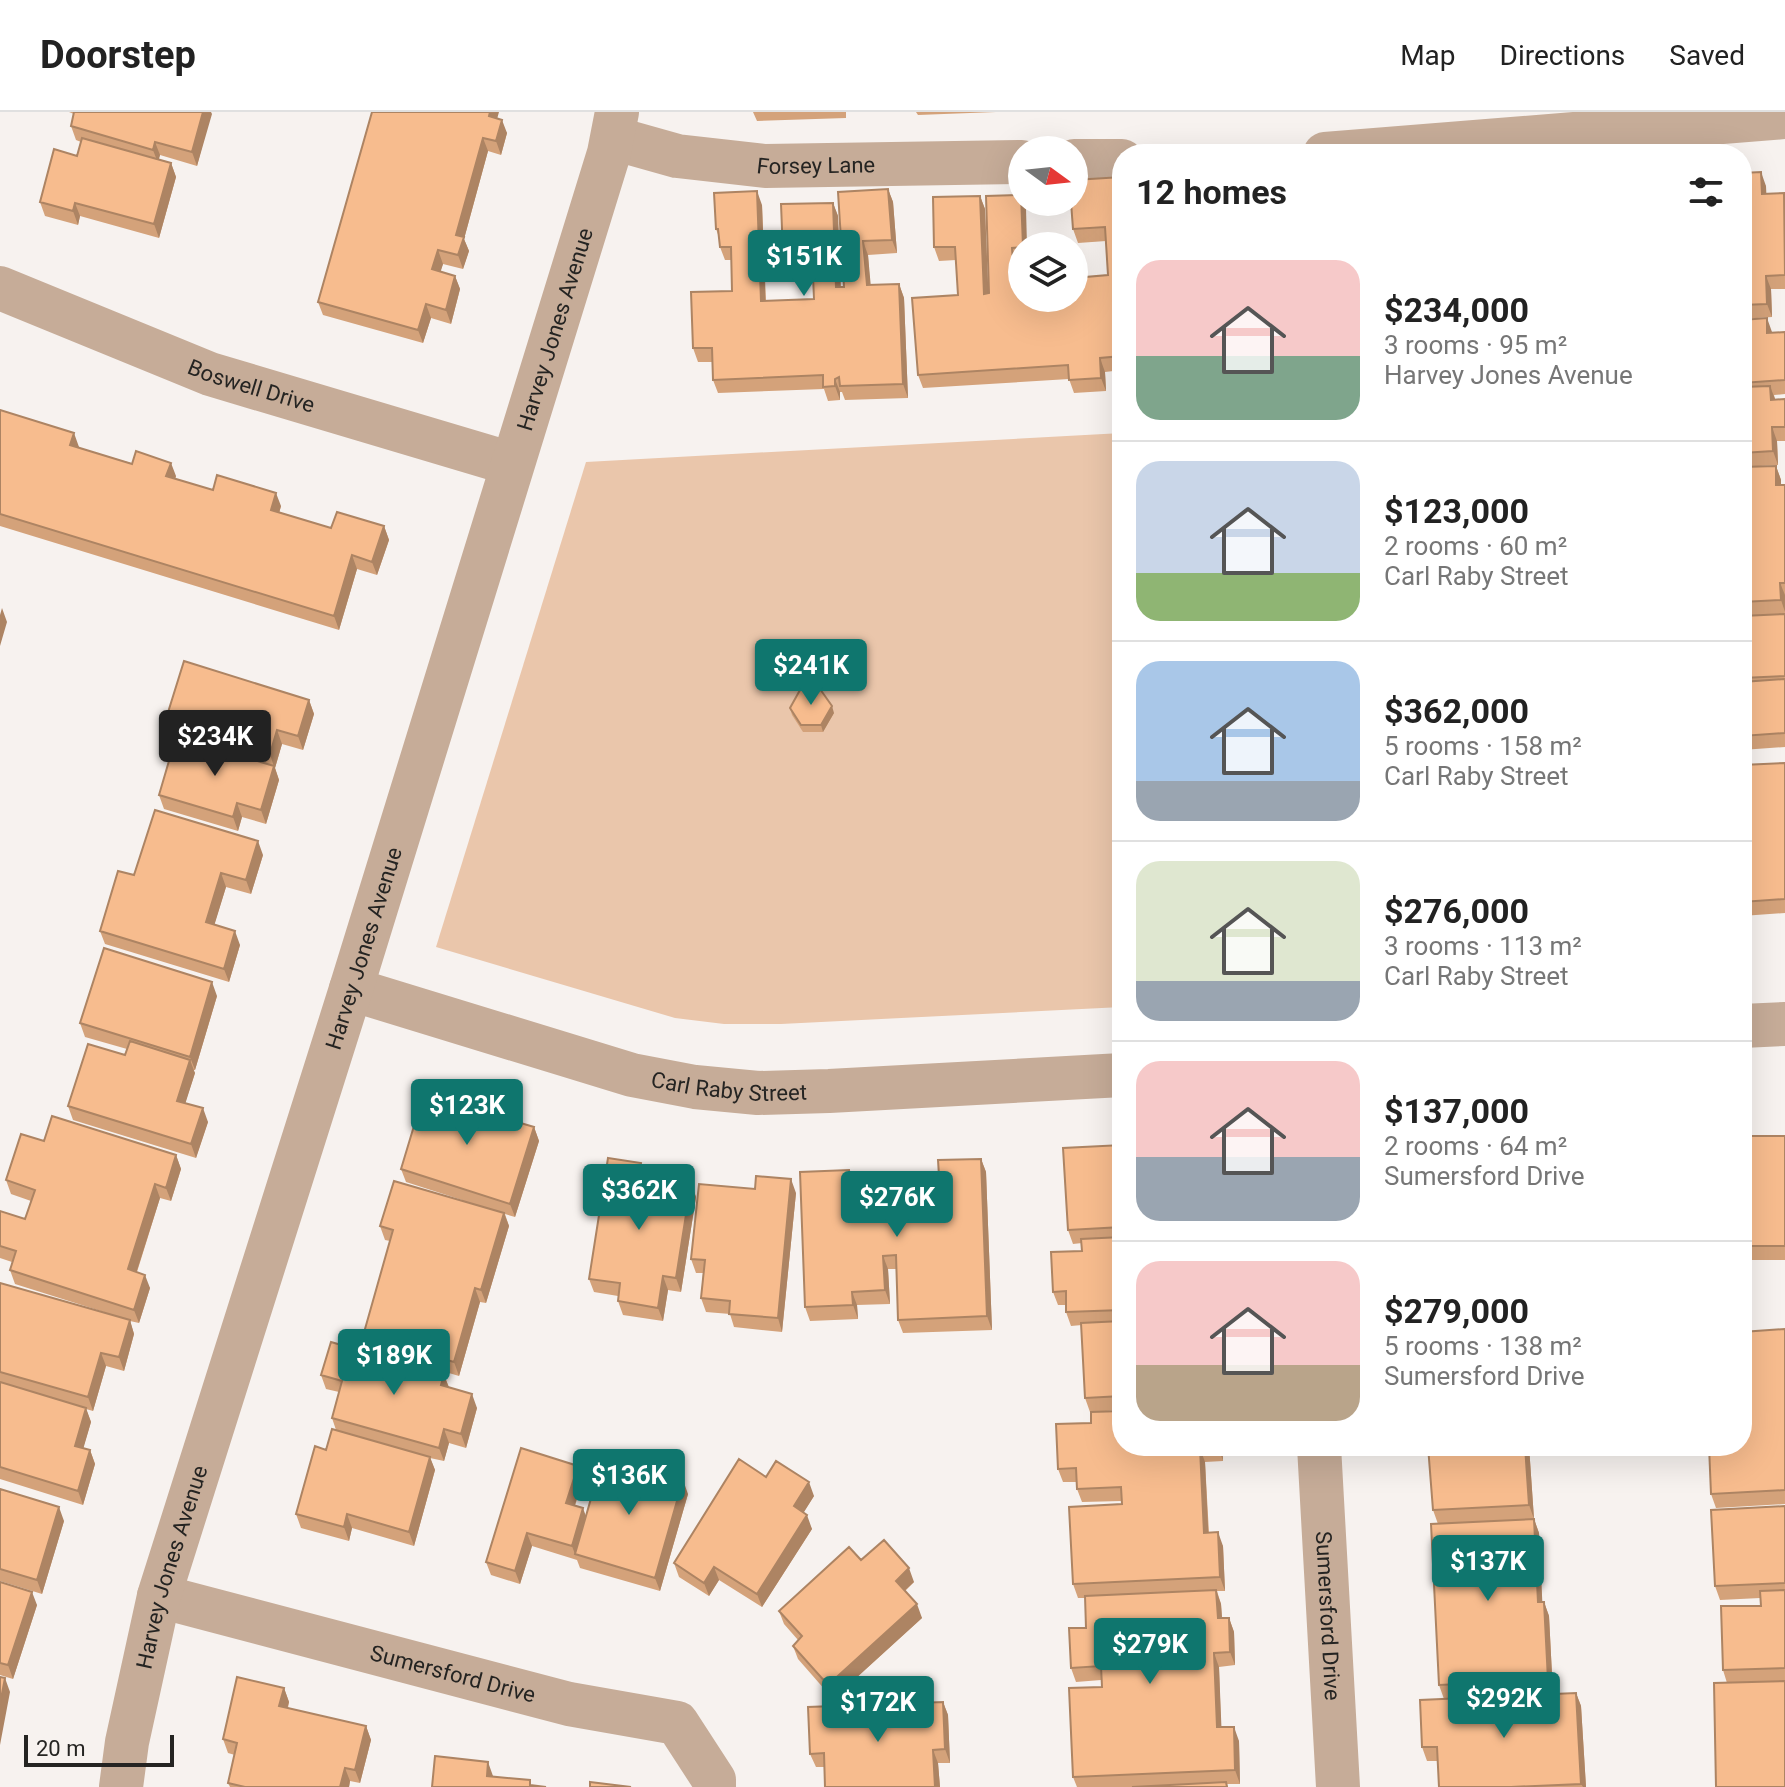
<!DOCTYPE html>
<meta charset="utf-8">
<style>
:root{--surface:#fff;--page:#f6f6f6;--text:#222;--muted:#767676;--line:#e0e0e0;--accent:#0f766e}
body{margin:0;font-family:Roboto,sans-serif;background:var(--page);color:var(--text);height:100vh;display:flex;flex-direction:column;font-size:30px;white-space:nowrap}
*{box-sizing:border-box;margin:0}
p{font-size:26px;color:var(--muted)}
.icon{flex:none;width:44px;height:44px;fill:none;stroke:currentColor;stroke-width:2;stroke-linecap:round;stroke-linejoin:round}
.map{position:relative;flex:1;overflow:hidden}
.details{position:absolute;left:1112px;top:32px;width:640px;height:1312px;display:flex;flex-direction:column;background:var(--surface);border-radius:32px;box-shadow:0 8px 32px #0002}
.details>*{flex:none}
.needle{width:52px;rotate:105deg}
.buttons{position:absolute;left:1008px;top:24px;display:grid;gap:16px}
.buttons a{display:grid;place-items:center;width:80px;height:80px;border-radius:50%;background:var(--surface);box-shadow:0 8px 32px #0002;font-size:40px}
.scale{position:absolute;left:24px;bottom:20px;width:150px;box-sizing:border-box;padding-left:8px;border:4px solid #252422;border-top:0;font-size:22px;line-height:28px;white-space:nowrap;color:#252422;-webkit-text-stroke:6px #f7f2ef;paint-order:stroke}
.price{position:absolute;translate:-50% -68px;padding:0 18px;border-radius:8px;background:var(--accent);color:#fff;font-size:26px;line-height:52px;filter:drop-shadow(0 2px 4px #0008)}
.price::after{content:'';position:absolute;left:50%;top:48px;width:24px;height:18px;margin-left:-12px;background:inherit;clip-path:polygon(0 0,100% 0,50% 100%)}
.price.selected{background:#222;color:#fff}
ul{padding:0;list-style:none}
li{display:flex;align-items:center;gap:24px;height:200px;padding:0 24px}
li+li{border-top:2px solid var(--line)}
li span{display:grid;place-items:center;flex:none;width:224px;height:160px;border-radius:24px;color:#555}
li>.icon{margin-inline-start:auto}
span .icon{width:96px;height:96px;fill:#fffc;stroke-width:1}
li b{font-size:34px}
h2{display:flex;justify-content:space-between;align-items:center;height:96px;padding:0 24px;font-size:34px}
header{display:flex;align-items:center;gap:48px;box-sizing:border-box;height:112px;padding:0 40px;background:var(--surface);border-bottom:2px solid var(--line)}
header strong{font-size:38px}
nav{display:flex;gap:44px;margin-inline-start:auto;font-size:28px}
.map>svg:first-child{display:block}
.green{fill:#eac6ab}
.lines{fill:none;stroke-linecap:round;stroke-linejoin:round}
.minor{stroke:#c6ac98;stroke-width:44}
.wall{fill:#d4a27a}
.shaded-wall{fill:#ad8463}
.building{fill:#f7bc8e;stroke:#ad8463;stroke-width:2}
.labels{text-anchor:middle;stroke-width:6;stroke-linejoin:round;paint-order:stroke}
.street-label{font-size:22px;fill:#252422;stroke:#f7f2ef}
</style>
<header>
<strong>Doorstep</strong>
<nav><a>Map</a><a>Directions</a><a>Saved</a></nav>
</header>
<div class="map">
<svg width="1785" height="1675" viewBox="0 0 1785 1675">
<rect width="100%" height="100%" fill="#f7f2ef"/>
<!-- green -->
<path class="green" d="M1122 321V895L781 912H724L675 906 436 835 586 350Z"/>
<g class="lines">
<!-- minor -->
<g class="minor">
<path id="s1" d="M613 26 677 44 765 54 1022 50"/>
<path d="M1325 42 1785 5"/>
<path d="M1074 49H1122"/>
<path id="s2" d="M0 176 210 262 512 352"/>
<path id="s3" d="M351 877 632 963 695 975 758 981 829 979 1122 963"/>
<path d="M1742 914 1785 912"/>
<path id="s4" d="M1319 1334 1338 1675"/>
<path id="s5" d="M159 1484 569 1592 677 1611 714 1668V1675"/>
<path id="s6" d="M121 1675 127 1630 159 1484 351 877 609 41 617 0"/>
</g>
</g>
<!-- wall -->
<path class="wall" d="M69 0H211L197 54 160 43 158 48 171 51 176 65 159 126 80 104 78 113 45 104 40 90 77 44 81 30 76 28 71 14 74 2Z
M753 0H846V6L757 9Z
M916 0H996L918 3Z
M497 6 507 21 501 43 488 39 464 127 469 139 463 157 443 152 440 160 455 164 460 177 451 212 431 206 423 231 323 203 318 190Z
M1742 61 1766 74V82L1784 81 1785 84V177H1771L1772 205 1742 207Z
M1122 65V258L1105 260 1106 279 1074 281 1069 267 923 276 918 263 958 183 956 148 939 149 934 135 980 84 985 97 988 181 1022 90H1023L1026 96 1022 134V149L1017 150 1019 179 1074 186 1108 163 1106 129 1078 131 1073 117Z
M888 77 893 90 897 141 868 143 870 173 899 172 904 186 908 286 845 288 842 280H840V288L828 289 824 277 718 281 713 268 712 250H698L693 236 732 179 731 148H725L720 135 719 125 716 117 762 93 766 189 814 187 813 155 788 156 783 142 833 91 838 104 841 175H844L838 80Z
M1742 208 1772 221 1785 220V282L1774 283 1775 287H1785V329H1777L1778 353 1742 355Z
M0 298 79 335V336L176 364 175 367 213 378 281 394 279 401 331 416 384 414 389 428 377 463 357 457 339 518 0 414Z
M1776 354 1781 368V373H1785V502L1742 504V355Z
M1785 502V635L1742 638V504Z
M309 588 314 602 303 638 282 632 275 656 279 668 266 712 242 705 238 719 164 697 159 683 176 626 170 624 165 610Z
M790 596 834 601 823 620H803L792 603Z
M1785 651V801L1742 804V653Z
M263 743 251 782 226 775 214 813 240 833 229 870 105 832 100 819 134 763Z
M217 884 195 958H193L195 961 185 991 208 1010 196 1046 73 1008 68 994 125 943 127 937 85 925 80 911Z
M466 987 469 995 534 1015 539 1029 515 1105 505 1102 509 1114 486 1191 480 1190 459 1264 368 1237 363 1224 390 1129 385 1128 380 1114 462 1088 406 1070 401 1057Z
M1742 1024H1785V1148H1742Z
M44 1029 176 1043 181 1057 171 1089 160 1086 137 1160 150 1176 139 1211 130 1209 134 1222 124 1259 106 1254 93 1299 86 1297 91 1310 83 1336 90 1338 95 1352 83 1393 0 1367V1171L107 1201 15 1172 10 1158 12 1150 0 1146V1099L25 1107 31 1089 11 1082 6 1068Z
M1122 1033V1298L1090 1300 1085 1286 1082 1213 1071 1214 1066 1200V1193H1058L1053 1180 1082 1139V1131L1073 1132 1068 1118Z
M981 1047 986 1060 992 1218 903 1221 898 1208 897 1157H888L890 1192 857 1193 858 1207 810 1209 805 1195 853 1067 939 1064Z
M646 1065 691 1071 696 1085 681 1180 668 1178 663 1209 623 1203 618 1189V1184L594 1180 589 1167Z
M796 1081 782 1220 734 1215 730 1202 706 1200 701 1186 703 1161H696L691 1147Z
M1785 1217V1392L1716 1396 1711 1382Z
M321 1263H444L449 1275 477 1296 466 1336 449 1331 444 1349 430 1346 435 1358 414 1434 352 1416 349 1429 301 1416 296 1402 326 1338 336 1318 332 1306 339 1280 326 1277Z
M1122 1334H1222L1223 1349 1205 1350 1209 1421 1223 1434 1225 1479H1217L1221 1492 1222 1506H1229L1234 1520 1235 1553 1219 1555 1221 1615 1239 1629 1240 1672H1227L1228 1675H1077L1073 1665 1102 1575 1101 1568 1076 1570 1071 1556 1086 1516 1085 1486H1078L1073 1472 1122 1392V1389L1082 1390 1077 1377 1076 1370H1063L1058 1357Z
M1428 1334H1529L1534 1407 1438 1412 1433 1398Z
M766 1365 814 1384 803 1401 812 1417 762 1495 719 1468 709 1484 679 1465 674 1451Z
M583 1367 575 1394 586 1404 688 1382 660 1479 580 1456 577 1448 532 1434 520 1472 491 1463 486 1450Z
M0 1377 64 1409 42 1482 0 1469Z
M1785 1394V1675L1727 1571 1723 1558 1761 1494 1760 1486 1720 1488 1715 1474Z
M1534 1407 1539 1421 1542 1490H1544L1549 1504 1553 1582 1444 1587 1439 1573Z
M861 1448 914 1470 905 1479 922 1506 833 1587 798 1547 793 1534 798 1528 784 1512 779 1499Z
M0 1470 37 1493 13 1567 0 1563Z
M284 1576 289 1590 288 1596 366 1614 371 1628 360 1671 350 1669 349 1675H230L228 1671 235 1643 228 1641 223 1627Z
M1576 1581 1581 1594 1586 1675H1439L1438 1649H1427L1422 1635Z
M943 1590 948 1603 950 1651H938L940 1675H825L824 1655H816L810 1642Z"/>
<!-- shaded-wall -->
<path class="shaded-wall" d="M203 0H211L212 2 197 54 192 40Z
M490 0H499L494 18 489 4Z
M502 8 507 21 501 43 496 29Z
M483 26 488 39 464 127 469 139 463 157 458 143 456 123Z
M155 30 160 43 158 51 153 38Z
M171 51 176 65 159 126 154 112Z
M1761 60 1766 74 1767 96 1762 82Z
M888 77 893 90 897 141 892 128Z
M757 79 762 93 766 203 761 189Z
M1021 83 1022 90H1023L1026 96 1027 134H1023Z
M980 84 985 97 989 195 984 182Z
M75 91 80 104 78 113 73 99Z
M833 91 838 104 841 188 836 175Z
M863 129 868 143 872 187 867 173Z
M1012 136 1017 150 1020 193 1015 179Z
M438 138 443 152 437 171 432 157Z
M455 164 460 177 451 212 446 198Z
M1766 164 1771 177 1772 205 1767 192Z
M899 172 904 186 908 286 903 272Z
M426 192 431 206 423 231 418 218Z
M1767 206 1772 220 1767 221Z
M1100 246 1105 260 1106 279 1101 266Z
M835 267 840 280V288L835 274Z
M1770 274 1775 287 1771 288Z
M1772 315 1777 329 1778 353 1773 339Z
M74 321 79 335 75 347 70 333Z
M171 351 176 364 171 378 166 364Z
M1776 354 1781 368V387L1776 373Z
M276 381 281 394 276 412 271 398Z
M384 414 389 428 377 463 372 450Z
M352 443 357 457 339 518 334 504Z
M1780 471 1785 483V500L1781 488Z
M2 496 7 510 0 534V503Z
M309 588 314 602 303 638 298 624Z
M832 594 834 601 823 620 821 613Z
M277 618 282 632 275 656 279 668 266 712 261 698 274 655 270 642Z
M237 691 242 705 238 719 233 705Z
M258 729 263 743 251 782 246 768Z
M221 761 226 775 211 824 206 810Z
M235 819 240 833 229 870 224 857Z
M212 870 217 884 195 958 190 945Z
M190 948 195 961 182 1002 177 989Z
M203 996 208 1010 196 1046 191 1032Z
M534 1015 539 1029 515 1105 510 1092Z
M176 1043 181 1057 171 1089 166 1076Z
M981 1047 986 1060 992 1218 987 1204Z
M641 1051 646 1065 639 1064Z
M791 1067 796 1081 782 1220 778 1206Z
M691 1071 696 1085 681 1180 676 1166Z
M155 1072 160 1086 133 1171 128 1157Z
M504 1101 509 1114 486 1191 481 1178Z
M883 1144 888 1157 890 1192 885 1178Z
M145 1163 150 1176 139 1211 134 1198Z
M663 1164 668 1178 663 1209 658 1196Z
M475 1176 480 1190 459 1264 454 1250Z
M852 1180 857 1193 858 1207 853 1193Z
M130 1208 134 1222 124 1259 119 1245Z
M101 1241 106 1254 93 1299 88 1285Z
M444 1263 449 1276 441 1273Z
M472 1282 477 1296 466 1336 461 1322Z
M86 1296 91 1310 80 1348 75 1334Z
M444 1317 449 1331 444 1349 439 1336Z
M1218 1334H1222L1223 1349Z
M1525 1334H1529L1534 1407 1529 1393Z
M1200 1336 1205 1350 1209 1435 1204 1421Z
M90 1338 95 1352 83 1393 78 1379Z
M430 1345 435 1358 414 1434 409 1420Z
M578 1354 583 1367 571 1405 566 1391Z
M683 1368 688 1382 660 1479 655 1466Z
M809 1370 814 1384 799 1408 794 1394Z
M59 1395 64 1409 42 1482 37 1468Z
M583 1396 588 1410 575 1442 577 1448 572 1434Z
M347 1402 352 1416 349 1429 344 1415Z
M807 1403 812 1417 762 1495 757 1482Z
M1534 1407 1539 1421 1543 1504 1538 1490Z
M1218 1420 1223 1434 1225 1479 1220 1465Z
M527 1421 532 1434 520 1472 515 1459Z
M714 1455 719 1468 709 1484 704 1471Z
M909 1456 914 1470 901 1482 896 1469Z
M1216 1478 1221 1492 1223 1520 1218 1506Z
M32 1480 37 1493 13 1567 8 1553Z
M1544 1490 1549 1504 1553 1582 1548 1568Z
M917 1492 922 1506 833 1587 828 1573Z
M1229 1506 1234 1520 1235 1553 1230 1540Z
M1214 1541 1219 1555 1222 1629 1217 1615Z
M5 1566 10 1580 0 1633V1592Z
M284 1576 289 1590 284 1607 279 1594Z
M1576 1581 1581 1594 1586 1675H1583L1581 1672Z
M943 1590 948 1603 950 1651 945 1637Z
M366 1614 371 1628 360 1671 355 1658Z
M1234 1615 1239 1629 1240 1672 1235 1658Z
M933 1638 938 1651 940 1675H935Z
M488 1650 493 1664H487Z
M345 1656 350 1669 349 1675H340Z"/>
<!-- building -->
<path class="building" d="M74 0H203L192 40 155 30 153 38 71 14Z
M372 0H490L489 4 502 8 496 29 483 26 456 123 464 125 458 143 438 138 432 157 455 164 446 198 426 192 418 218 318 190Z
M82 26 171 51 154 112 75 91 73 99 40 90 54 37 77 44Z
M1761 60 1762 82 1784 81 1785 163 1766 164 1767 192 1742 193V61Z
M1122 65V244L1100 246 1101 266 1069 268 1068 253 918 263 912 186 958 183 955 135H934L933 85 980 84 984 182 989 181 986 84 1021 83 1023 134 1022 135 1012 136 1015 179H1022V186H1074V166L1108 163 1105 115 1073 117 1071 90H1074V68Z
M888 77 892 128 863 129 867 173 899 172 903 272 840 274 839 265 835 267V274L823 275V263L713 268 712 236H693L691 180 732 179 731 135H720L718 117H716L714 81 757 79 761 189 814 187 812 141 783 142 781 92 833 91 836 175H844L838 80Z
M1767 206V221L1785 220V268L1742 271V208Z
M1770 274 1771 288 1785 287V315H1772L1773 339 1742 341V275Z
M0 298 74 321 70 333 132 352 136 339 171 351 166 364 213 378 217 363 276 381 271 398 331 416 337 400 384 414 372 450 352 443 334 504 0 402Z
M1776 354V373H1785V471H1780L1781 488 1742 490V355Z
M1785 502V564L1742 566V504Z
M184 549 309 588 298 624 277 618 270 642 165 610Z
M1785 567V621L1742 624V570Z
M820 577 832 594 821 613H801L790 596 800 578Z
M176 625 274 654 261 698 237 691 233 705 159 683Z
M1785 651V787L1742 790V653Z
M155 698 258 729 246 768 221 761 206 810 235 819 224 857 100 819 118 759 134 763Z
M104 836 212 870 190 945 80 911Z
M130 929 190 948 177 989 203 996 191 1032 68 994 88 932 125 943Z
M426 974 466 987 464 994 534 1015 510 1092 401 1057Z
M52 1004 176 1043 166 1076 155 1072 128 1157 145 1163 134 1198 10 1158 16 1139 0 1134V1099L25 1107 35 1078 6 1068 21 1022 44 1029Z
M1742 1024H1785V1134H1742Z
M1122 1033V1115L1068 1118 1063 1036Z
M608 1046 641 1051 639 1064 691 1071 676 1166 663 1164 658 1196 618 1189 620 1171 589 1167Z
M981 1047 987 1204 898 1208 896 1143 883 1144 885 1178 852 1180 853 1193 805 1195 800 1060 849 1058 850 1067 939 1064 938 1048Z
M756 1064 791 1067 778 1206 729 1202 730 1189 701 1186 705 1148 691 1147 699 1072 755 1077Z
M394 1069 504 1101 481 1178 475 1176 454 1250 363 1224 393 1118 380 1114Z
M1122 1125V1198L1066 1200V1179L1053 1180 1051 1140 1082 1139 1081 1127Z
M0 1171 130 1208 119 1245 101 1241 88 1285 0 1260Z
M1122 1209V1284L1085 1286 1081 1211Z
M1785 1217V1378L1711 1382 1709 1334H1742V1220Z
M331 1230 444 1263 441 1273 472 1282 461 1322 444 1317 439 1336 332 1306 342 1269 321 1263Z
M0 1270 86 1296 75 1334 90 1338 78 1379 0 1355Z
M1122 1299V1334H1218V1335L1200 1336 1204 1421 1218 1420 1220 1465 1073 1472 1069 1395 1122 1392 1121 1375 1077 1377 1076 1356 1058 1357 1056 1312 1091 1311V1300Z
M332 1317 430 1345 409 1420 347 1402 344 1415 296 1402 315 1334 326 1338Z
M1428 1334H1525L1529 1393 1433 1398Z
M521 1336 578 1354 566 1391 583 1396 572 1434 527 1421 515 1459 486 1450Z
M603 1345 683 1368 655 1466 575 1442Z
M739 1347 766 1365 776 1349 809 1370 794 1394 807 1403 757 1482 714 1455 704 1471 674 1451Z
M0 1377 59 1395 37 1468 0 1457Z
M1785 1394V1471L1715 1474 1711 1398Z
M1534 1407 1538 1490H1544L1548 1568 1439 1573 1431 1412Z
M884 1428 909 1456 896 1469 917 1492 828 1573 793 1534 802 1524 779 1499 849 1435 861 1448Z
M0 1470 32 1480 8 1553 0 1551Z
M1216 1478 1218 1506H1229L1230 1540 1214 1541 1217 1615H1234L1235 1658 1073 1665 1069 1576 1102 1575 1101 1554 1071 1556 1069 1516H1086L1085 1484Z
M1785 1478V1556L1723 1558 1721 1494H1761L1760 1479Z
M0 1565 5 1566 0 1592Z
M237 1565 284 1576 279 1594 366 1614 355 1658 345 1656 340 1675H245L228 1671 237 1631 223 1627Z
M1785 1569V1675H1716L1714 1571Z
M1576 1581 1581 1672 1511 1675H1439L1437 1635H1422L1420 1588Z
M943 1590 945 1637 933 1638 935 1675H825L824 1641 810 1642 808 1595Z
M435 1644 488 1650 487 1664 530 1668V1673L546 1675H432Z
M590 1670 631 1675H590Z
M1226 1670 1227 1675H1132Z"/>
<g class="labels">
<!-- street labels -->
<g class="street-label">
<text dy="8" stroke="none"><textPath href="#s1" startOffset="206">Forsey Lane</textPath></text>
<text dy="8" stroke="none"><textPath href="#s6" startOffset="1522">Harvey Jones Avenue</textPath></text>
<text dy="8" stroke="none"><textPath href="#s2" startOffset="270">Boswell Drive</textPath></text>
<text dy="8" stroke="none"><textPath href="#s6" startOffset="874">Harvey Jones Avenue</textPath></text>
<text dy="8" stroke="none"><textPath href="#s3" startOffset="392">Carl Raby Street</textPath></text>
<text dy="8" stroke="none"><textPath href="#s6" startOffset="226">Harvey Jones Avenue</textPath></text>
<text dy="8" stroke="none"><textPath href="#s4" startOffset="170">Sumersford Drive</textPath></text>
<text dy="8" stroke="none"><textPath href="#s5" startOffset="304">Sumersford Drive</textPath></text>
</g>
</g>
</svg>
<div class="buttons">
<a><svg class="needle" viewBox="-14 -14 28 28"><path d="M0-13l5 13h-10z" fill="#e53935"/><path d="M0 13l5-13h-10z" fill="#767676"/></svg></a>
<a><svg class="icon" aria-label="layers" viewBox="0 0 24 24"><path d="M12 4l9 5-9 5-9-5zM3 14l9 5 9-5"/></svg></a>
</div>
<div class="scale">20 m</div>
<b class="price" style="left:804px;top:186px">$151K</b>
<b class="price" style="left:811px;top:595px">$241K</b>
<b class="price selected" style="left:215px;top:666px">$234K</b>
<b class="price" style="left:467px;top:1035px">$123K</b>
<b class="price" style="left:639px;top:1120px">$362K</b>
<b class="price" style="left:897px;top:1127px">$276K</b>
<b class="price" style="left:394px;top:1285px">$189K</b>
<b class="price" style="left:629px;top:1405px">$136K</b>
<b class="price" style="left:1488px;top:1491px">$137K</b>
<b class="price" style="left:1150px;top:1574px">$279K</b>
<b class="price" style="left:1504px;top:1628px">$292K</b>
<b class="price" style="left:878px;top:1632px">$172K</b>
<section class="details">
<h2>12 homes<svg class="icon" aria-label="filters" viewBox="0 0 24 24"><path d="M4 7h16M4 17h16"/><circle cx="9" cy="7" r="2"/><circle cx="15" cy="17" r="2"/></svg></h2>
<ul>
<li><span style="background:linear-gradient(#f6c9c9 60%,#7fa58c 0)"><svg class="icon" aria-label="home" viewBox="0 0 24 24"><path d="M3 11l9-7 9 7M6 9v11h12V9"/></svg></span><div><b>$234,000</b><p>3 rooms · 95 m²</p><p>Harvey Jones Avenue</p></div></li>
<li><span style="background:linear-gradient(#c9d6e8 70%,#8fb573 0)"><svg class="icon" aria-label="home" viewBox="0 0 24 24"><path d="M3 11l9-7 9 7M6 9v11h12V9"/></svg></span><div><b>$123,000</b><p>2 rooms · 60 m²</p><p>Carl Raby Street</p></div></li>
<li><span style="background:linear-gradient(#a9c7e8 75%,#9aa5b1 0)"><svg class="icon" aria-label="home" viewBox="0 0 24 24"><path d="M3 11l9-7 9 7M6 9v11h12V9"/></svg></span><div><b>$362,000</b><p>5 rooms · 158 m²</p><p>Carl Raby Street</p></div></li>
<li><span style="background:linear-gradient(#dfe7d0 75%,#9aa5b1 0)"><svg class="icon" aria-label="home" viewBox="0 0 24 24"><path d="M3 11l9-7 9 7M6 9v11h12V9"/></svg></span><div><b>$276,000</b><p>3 rooms · 113 m²</p><p>Carl Raby Street</p></div></li>
<li><span style="background:linear-gradient(#f6c9c9 60%,#9aa5b1 0)"><svg class="icon" aria-label="home" viewBox="0 0 24 24"><path d="M3 11l9-7 9 7M6 9v11h12V9"/></svg></span><div><b>$137,000</b><p>2 rooms · 64 m²</p><p>Sumersford Drive</p></div></li>
<li><span style="background:linear-gradient(#f6c9c9 65%,#b9a48a 0)"><svg class="icon" aria-label="home" viewBox="0 0 24 24"><path d="M3 11l9-7 9 7M6 9v11h12V9"/></svg></span><div><b>$279,000</b><p>5 rooms · 138 m²</p><p>Sumersford Drive</p></div></li>
</ul>
</section>
</div>
